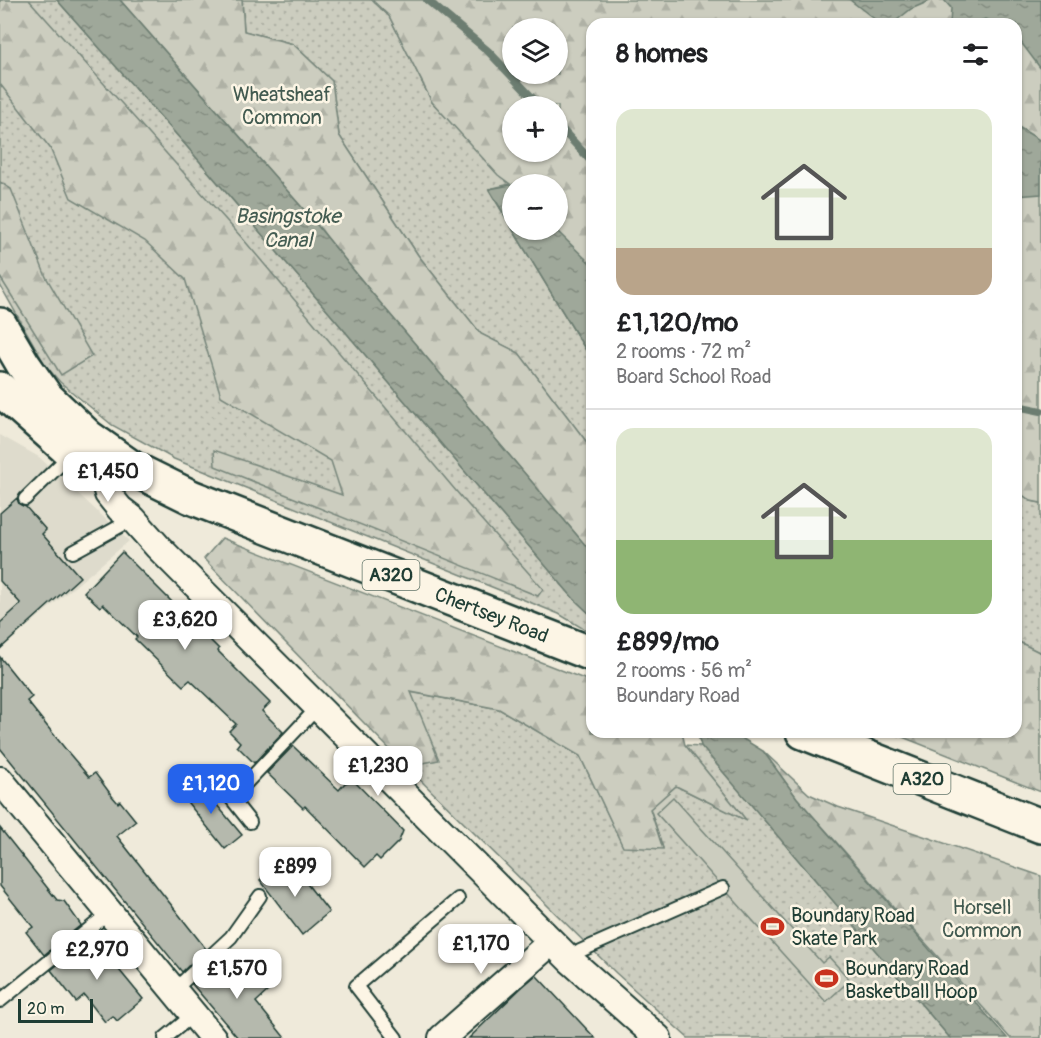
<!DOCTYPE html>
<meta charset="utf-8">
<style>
:root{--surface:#fff;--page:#f6f6f6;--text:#202124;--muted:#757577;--line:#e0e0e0;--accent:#2563eb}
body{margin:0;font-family:Pangolin,sans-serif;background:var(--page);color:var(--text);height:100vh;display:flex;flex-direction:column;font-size:22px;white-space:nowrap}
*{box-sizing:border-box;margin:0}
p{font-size:20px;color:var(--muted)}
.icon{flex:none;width:33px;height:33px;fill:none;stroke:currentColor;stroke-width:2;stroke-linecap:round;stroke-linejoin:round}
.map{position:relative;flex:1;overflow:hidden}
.side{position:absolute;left:586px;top:18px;width:436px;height:720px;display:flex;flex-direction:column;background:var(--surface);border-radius:18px;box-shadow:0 2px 4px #0004}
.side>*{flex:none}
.controls{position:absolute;left:502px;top:18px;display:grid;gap:12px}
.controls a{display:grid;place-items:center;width:66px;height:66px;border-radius:50%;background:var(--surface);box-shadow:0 2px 4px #0004;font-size:30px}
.scale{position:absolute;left:18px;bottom:15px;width:75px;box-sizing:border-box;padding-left:6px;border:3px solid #1f3d34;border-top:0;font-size:16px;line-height:21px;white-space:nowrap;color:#1f3d34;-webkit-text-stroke:4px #fcf5e5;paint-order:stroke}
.price{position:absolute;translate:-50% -51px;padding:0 14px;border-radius:12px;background:#fff;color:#222;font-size:20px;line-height:39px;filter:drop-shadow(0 2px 3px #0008)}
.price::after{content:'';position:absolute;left:50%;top:36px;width:18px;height:14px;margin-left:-9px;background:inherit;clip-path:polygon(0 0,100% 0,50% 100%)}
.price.active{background:var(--accent);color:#fff}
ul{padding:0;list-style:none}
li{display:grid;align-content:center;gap:12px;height:318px;padding:0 30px}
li+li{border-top:2px solid var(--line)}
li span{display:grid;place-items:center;height:186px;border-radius:18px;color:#555}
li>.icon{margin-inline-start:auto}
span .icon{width:108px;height:108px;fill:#fffc;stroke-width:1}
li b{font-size:26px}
h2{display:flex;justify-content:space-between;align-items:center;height:72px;padding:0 30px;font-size:26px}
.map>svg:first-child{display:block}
.built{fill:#dedbcc}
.grass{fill:url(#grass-dots);stroke:#76857a;stroke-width:1.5}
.forest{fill:url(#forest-firs);stroke:#76857a;stroke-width:1.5;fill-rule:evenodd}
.pitch{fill:#cccdbf;stroke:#76857a;stroke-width:1.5}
.water{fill:url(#water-ripples);stroke:#6c7d71;stroke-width:1.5}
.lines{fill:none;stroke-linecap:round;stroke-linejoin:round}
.stream{stroke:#6c7d71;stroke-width:8}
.building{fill:#b5b9ad;stroke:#1f3d34;stroke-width:1.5}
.lane-casing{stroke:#1f3d34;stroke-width:16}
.street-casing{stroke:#1f3d34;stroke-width:30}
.primary-casing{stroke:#1f3d34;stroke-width:38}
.lane{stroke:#fcf5e5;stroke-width:12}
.street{stroke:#fcf5e5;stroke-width:26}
.primary{stroke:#fcf5e5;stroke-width:33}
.labels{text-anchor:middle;stroke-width:5;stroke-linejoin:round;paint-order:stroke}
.shield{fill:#fcf5e5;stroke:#617469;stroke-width:1.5}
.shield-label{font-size:18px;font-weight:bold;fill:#1f3d34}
.park-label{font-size:20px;fill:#425a50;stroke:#fcf5e5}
.street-label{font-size:20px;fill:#1f3d34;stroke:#fcf5e5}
.poi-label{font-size:20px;fill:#1f3d34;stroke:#fcf5e5;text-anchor:start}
.water-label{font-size:21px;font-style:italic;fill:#455d53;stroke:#fcf5e5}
</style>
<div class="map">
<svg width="1041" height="1038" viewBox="0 0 1041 1038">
<defs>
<pattern id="grass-dots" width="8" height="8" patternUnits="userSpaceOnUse" patternTransform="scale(1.5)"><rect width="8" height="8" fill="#cccdbf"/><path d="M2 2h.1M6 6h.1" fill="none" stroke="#afb1a5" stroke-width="1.8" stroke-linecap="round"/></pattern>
<pattern id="forest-firs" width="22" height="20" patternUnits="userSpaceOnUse" patternTransform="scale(1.5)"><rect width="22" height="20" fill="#cccdbf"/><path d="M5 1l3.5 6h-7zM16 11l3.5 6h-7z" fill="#afb1a5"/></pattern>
<pattern id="water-ripples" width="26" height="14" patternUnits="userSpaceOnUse" patternTransform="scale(1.5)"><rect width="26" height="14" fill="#9fa89a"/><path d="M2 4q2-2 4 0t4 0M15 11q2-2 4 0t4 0" fill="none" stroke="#818a7e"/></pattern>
</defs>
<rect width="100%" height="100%" fill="#efeada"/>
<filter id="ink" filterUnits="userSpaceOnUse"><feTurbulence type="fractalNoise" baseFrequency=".0167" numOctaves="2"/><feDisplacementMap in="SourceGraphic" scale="12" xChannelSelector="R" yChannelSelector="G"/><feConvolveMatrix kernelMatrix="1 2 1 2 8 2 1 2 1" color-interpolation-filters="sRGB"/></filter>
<g filter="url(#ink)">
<!-- built -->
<path class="built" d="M0 435 39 457 129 541 0 649Z"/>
<!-- grass -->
<path class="grass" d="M0 0H57L183 142 574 599 592 616V634L559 614 174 459 112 425 60 382 46 366 0 285Z
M242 0H372L389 16 432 102 511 185 489 190 592 360V449L519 353 481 334 418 255 339 135 332 81 293 44 244 31Z
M1017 491 1031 501 1041 503V653L1017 641Z
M410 692 499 709 580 756 623 846 663 848 650 808 676 786 746 820 685 745 701 746 950 1038H688L616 973 406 766 438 760Z"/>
<!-- forest -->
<path class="forest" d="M0 0H29L243 239 462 498 543 589 538 596 215 466 214 450 342 495 331 461 221 396 185 279 145 241 71 198 50 148 0 84Z
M120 0H242L244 31 293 44 332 81 339 135 418 255 481 334 519 353 592 449V553L372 293 313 220Z
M372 0H1041V503L1031 501 1017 491V24H592V360L513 230H558V184H513V229L489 189 510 184 498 175 432 102 389 16ZM513 28H558V74H513ZM513 106H558V152H513Z
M0 182 11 189 46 277 92 356 61 375 0 277Z
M222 538 592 682V732H682L685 745 747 821 676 786 650 809 663 849 623 847 580 756 499 709 411 692 439 760 406 766 204 559Z
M1017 641 1041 653V792L890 732H1017Z
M763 751 809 794 838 807 1041 876V1038H1010L797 798Z"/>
<!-- pitch -->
<path class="pitch" d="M673 797 822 963 829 957 850 980 826 1002 656 813Z"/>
<!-- water -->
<path class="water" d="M57 0H120L313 220 372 293 592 553V616L574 599 183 142Z
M850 0H932L911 9 892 24H881Z
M944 0H1041V69L1017 37V24H1000L985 19 972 24H950L951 8Z
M1017 126 1041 141V194L1017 196Z
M511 185 513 187V229L489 189Z
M513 230H556L592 265V360Z
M697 732H732L763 751 797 798 1007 1038H950L701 746Z"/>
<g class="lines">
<!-- stream -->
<path class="stream" d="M427 0 488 51 540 106
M558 125 592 162
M1017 406 1041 411"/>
</g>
<!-- building -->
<path class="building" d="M17 498 19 504 26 507 46 530 42 534 80 577 0 649V623L21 604 0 581V513Z
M122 552 219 649 218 651 270 703 262 711 283 732 254 763 237 746 240 742 229 731 236 724 190 680 183 686 135 639 137 637 103 604 100 607 84 592Z
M0 657 32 697 27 701 67 751 89 777 95 773 112 796 118 803 120 801 136 821 117 836 206 949 182 972 0 748Z
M293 746 339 790 345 783 353 780 403 831 399 841 380 860 376 856 365 867 305 806 303 808 267 773Z
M196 780 242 835 225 849 180 793Z
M0 828 57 900 64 901 81 925 44 955 26 932 33 927 0 886Z
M290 862 329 912 302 935 260 880 275 869 278 872Z
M92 937 143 999 117 1021 113 1016 105 1022 84 995 76 1002 51 970Z
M240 958 268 991 256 1002 285 1038H238L192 984 217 962 219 965 227 959 232 965Z
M536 975 595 1038H469L521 988Z"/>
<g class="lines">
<defs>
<path id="lane" d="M25 499 71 454
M73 552 133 519
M212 774 250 822
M232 798 319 706
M570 960 580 951 723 888
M173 991 231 937 260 896
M0 1001 109 913
M165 1038 193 1015
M396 1038 356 986 458 899"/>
<path id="street" d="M101 469 108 494 120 509 133 519 158 547 570 960 658 1038
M0 780 213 1038
M442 1038 541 951 550 940"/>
<g id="primary">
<path id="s1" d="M0 325 23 364 46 397 88 437 132 468 191 497 592 654"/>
<path d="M0 389 72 453 101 469"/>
<path d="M803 732 1041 826"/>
</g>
</defs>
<!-- lane casing -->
<use href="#lane" class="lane-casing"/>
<!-- street casing -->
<use href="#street" class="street-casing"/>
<!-- primary casing -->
<use href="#primary" class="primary-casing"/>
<!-- lane -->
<use href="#lane" class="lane"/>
<!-- street -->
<use href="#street" class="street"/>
<!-- primary -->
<use href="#primary" class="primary"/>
</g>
</g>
<!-- icons -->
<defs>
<symbol id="stadium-bare" viewBox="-9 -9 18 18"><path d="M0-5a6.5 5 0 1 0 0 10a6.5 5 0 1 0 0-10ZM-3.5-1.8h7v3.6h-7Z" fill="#c8321e" stroke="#fcf5e5" stroke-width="2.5" paint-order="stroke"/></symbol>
</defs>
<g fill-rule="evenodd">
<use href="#stadium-bare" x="756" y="910" width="33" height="33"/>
<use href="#stadium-bare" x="810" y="962" width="33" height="33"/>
</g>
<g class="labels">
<!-- shield labels -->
<g class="shield">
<rect x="362.5" y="560" width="57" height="30" rx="4.5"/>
<rect x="893.5" y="764" width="57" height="30" rx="4.5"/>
</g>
<g class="shield-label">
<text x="391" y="581">A320</text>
<text x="922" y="785">A320</text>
</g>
<!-- park labels -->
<g class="park-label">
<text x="282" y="101">Wheatsheaf<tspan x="282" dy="23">Common</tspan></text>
<text x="982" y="914">Horsell<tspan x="982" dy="23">Common</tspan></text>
</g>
<!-- street labels -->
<g class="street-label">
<text dy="7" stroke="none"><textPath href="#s1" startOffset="586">Chertsey Road</textPath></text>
</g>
<!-- poi labels -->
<g class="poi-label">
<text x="791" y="922">Boundary Road<tspan x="791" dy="23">Skate Park</tspan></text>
<text x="845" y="975">Boundary Road<tspan x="845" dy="23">Basketball Hoop</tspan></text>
</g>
<!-- water labels -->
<g class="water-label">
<text x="288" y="223">Basingstoke<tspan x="288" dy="24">Canal</tspan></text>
</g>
</g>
</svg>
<div class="controls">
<a><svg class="icon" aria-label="layers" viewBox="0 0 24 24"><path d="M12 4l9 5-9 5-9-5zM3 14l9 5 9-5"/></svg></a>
<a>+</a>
<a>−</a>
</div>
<div class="scale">20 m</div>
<b class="price" style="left:108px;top:503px">£1,450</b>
<b class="price" style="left:185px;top:651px">£3,620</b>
<b class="price" style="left:378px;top:797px">£1,230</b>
<b class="price active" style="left:211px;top:815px">£1,120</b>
<b class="price" style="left:295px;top:898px">£899</b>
<b class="price" style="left:481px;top:975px">£1,170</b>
<b class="price" style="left:97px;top:981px">£2,970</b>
<b class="price" style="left:237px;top:1000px">£1,570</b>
<section class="side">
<h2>8 homes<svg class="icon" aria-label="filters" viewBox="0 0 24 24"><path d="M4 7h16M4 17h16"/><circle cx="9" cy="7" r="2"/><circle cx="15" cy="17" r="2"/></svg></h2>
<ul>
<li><span style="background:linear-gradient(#dfe7d0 75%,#b9a48a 0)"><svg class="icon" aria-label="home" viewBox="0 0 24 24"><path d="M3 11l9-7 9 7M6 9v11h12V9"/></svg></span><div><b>£1,120/mo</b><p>2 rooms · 72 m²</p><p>Board School Road</p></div></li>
<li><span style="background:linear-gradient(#dfe7d0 60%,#8fb573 0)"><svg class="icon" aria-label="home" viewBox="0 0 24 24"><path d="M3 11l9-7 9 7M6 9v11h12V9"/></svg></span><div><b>£899/mo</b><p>2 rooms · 56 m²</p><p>Boundary Road</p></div></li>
</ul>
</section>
</div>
